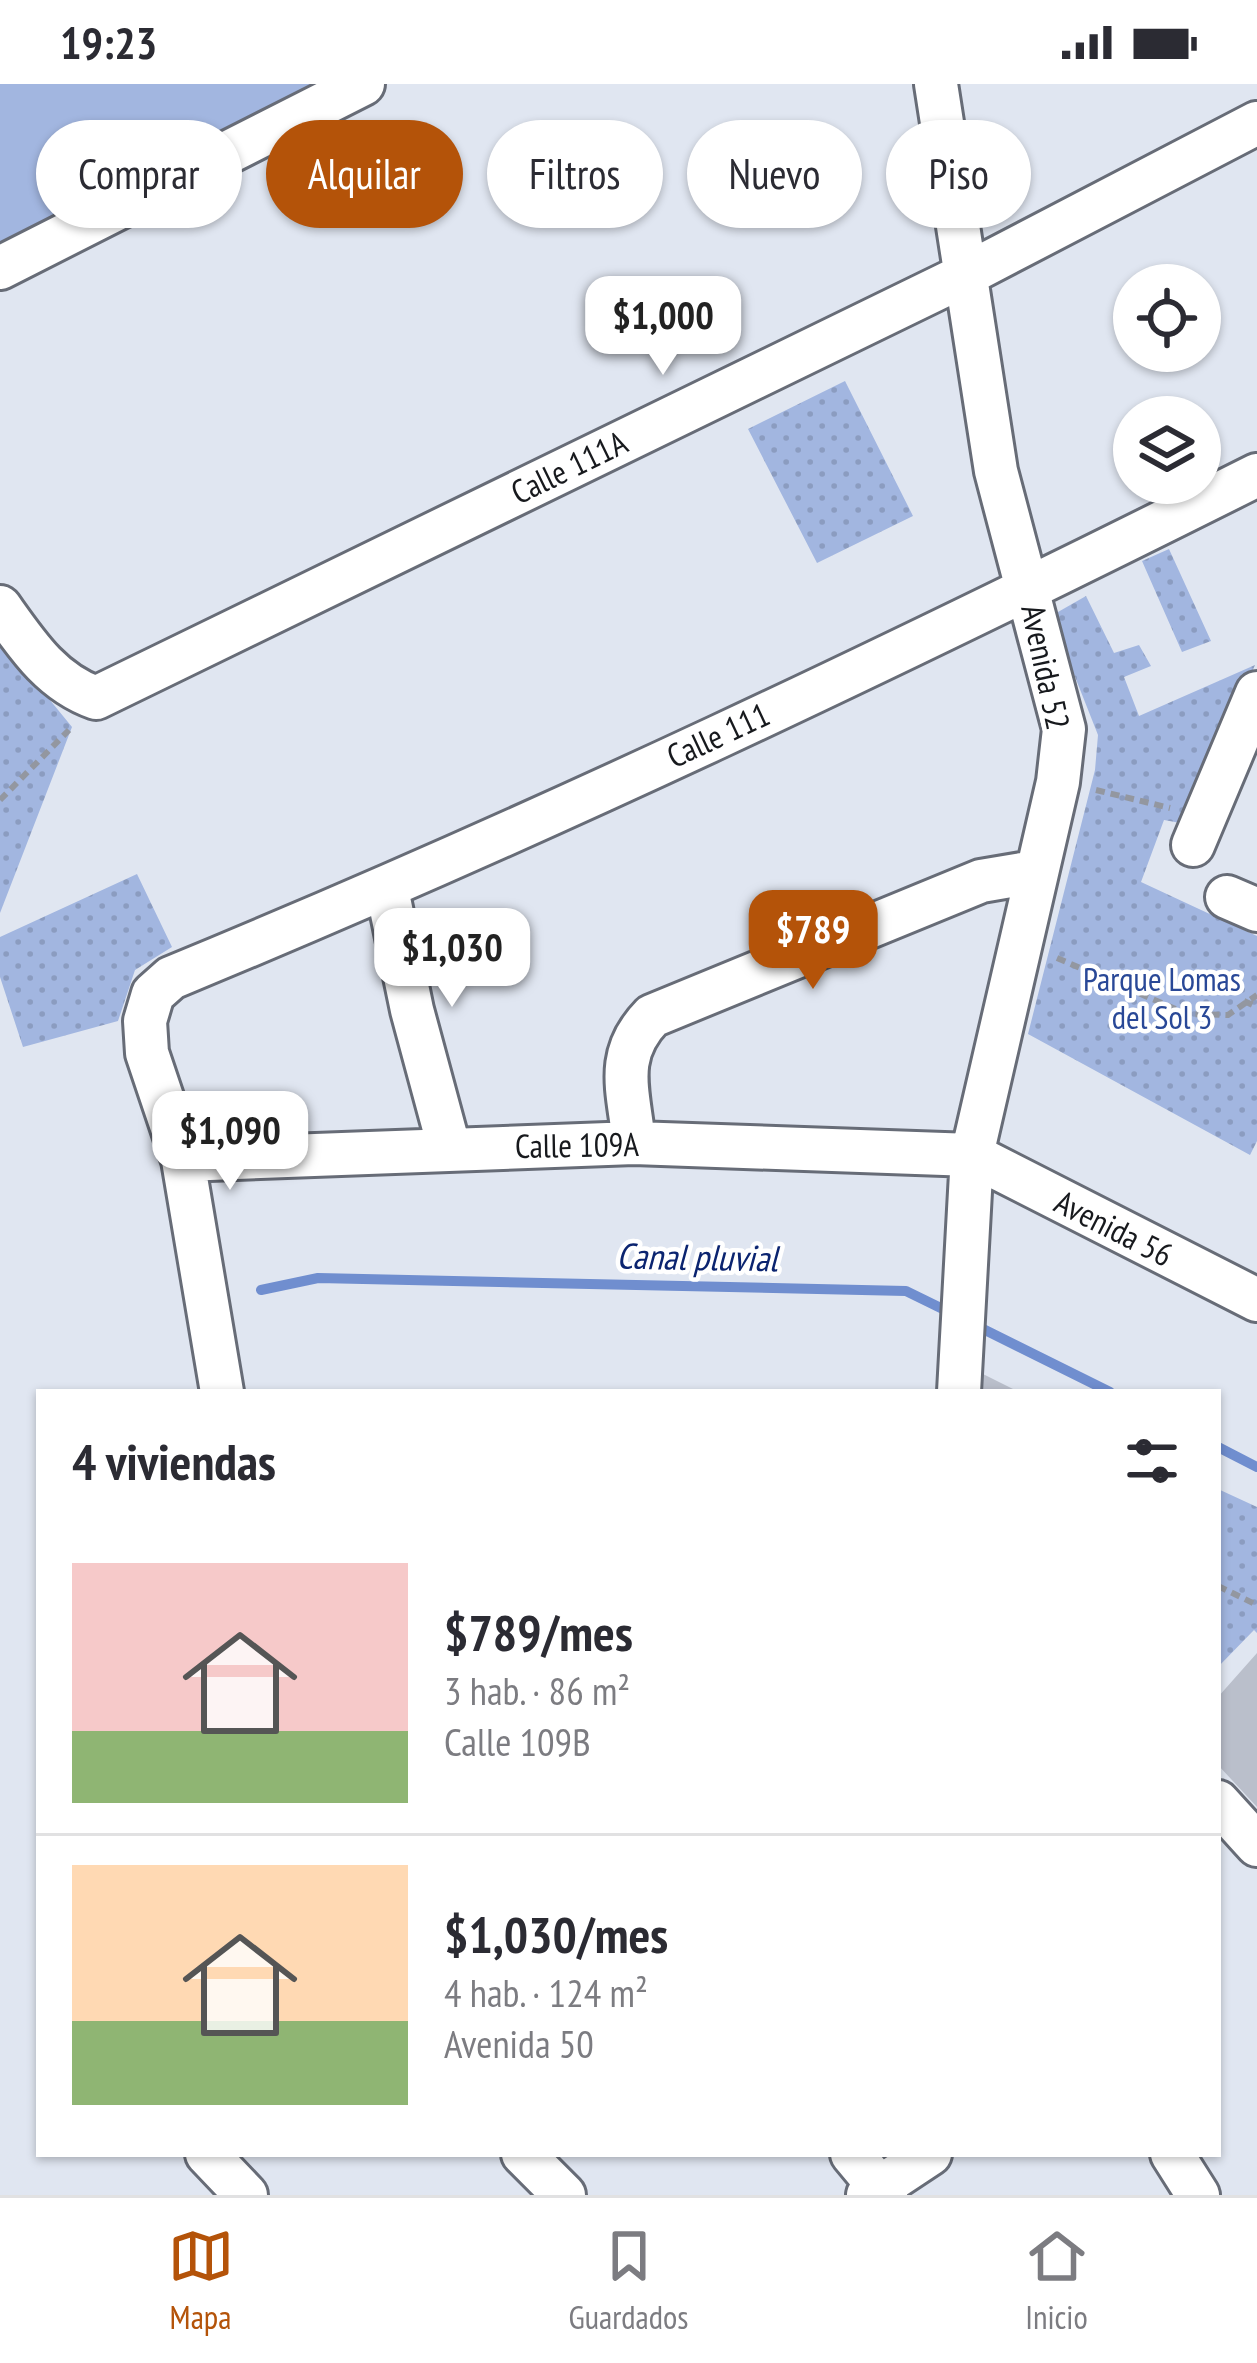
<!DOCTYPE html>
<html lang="es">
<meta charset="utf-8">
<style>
:root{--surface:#fff;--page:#f7f7f7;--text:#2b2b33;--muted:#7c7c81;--line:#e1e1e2;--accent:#b45309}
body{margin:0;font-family:"PT Sans Narrow",sans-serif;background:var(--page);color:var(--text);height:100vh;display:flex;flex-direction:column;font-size:45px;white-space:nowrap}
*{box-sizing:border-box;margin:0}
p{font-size:39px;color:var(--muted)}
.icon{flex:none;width:66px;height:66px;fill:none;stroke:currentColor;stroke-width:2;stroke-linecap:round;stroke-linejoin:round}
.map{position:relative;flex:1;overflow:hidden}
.drawer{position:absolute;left:36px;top:1305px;width:1185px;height:768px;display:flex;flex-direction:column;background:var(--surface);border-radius:0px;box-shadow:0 3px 9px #0004}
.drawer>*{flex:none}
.guide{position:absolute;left:36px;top:36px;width:1185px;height:108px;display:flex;gap:24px}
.fabs{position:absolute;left:1113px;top:180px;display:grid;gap:24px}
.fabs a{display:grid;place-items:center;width:108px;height:108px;border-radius:50%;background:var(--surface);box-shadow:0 3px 9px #0004;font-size:60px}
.price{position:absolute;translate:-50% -102px;padding:0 27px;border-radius:24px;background:#fff;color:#222;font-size:39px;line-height:78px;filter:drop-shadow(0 3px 6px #0008)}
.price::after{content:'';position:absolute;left:50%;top:72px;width:36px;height:27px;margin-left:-18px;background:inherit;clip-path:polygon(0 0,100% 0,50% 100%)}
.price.active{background:var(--accent);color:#fff}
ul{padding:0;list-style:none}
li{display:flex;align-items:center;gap:36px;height:300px;padding:0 36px}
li+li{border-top:3px solid var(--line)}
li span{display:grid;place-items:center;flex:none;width:336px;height:240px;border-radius:0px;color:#555}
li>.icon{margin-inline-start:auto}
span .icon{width:144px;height:144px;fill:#fffc;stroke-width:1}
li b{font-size:51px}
h2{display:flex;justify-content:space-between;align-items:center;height:144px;padding:0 36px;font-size:51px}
.tag{padding:0 42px;border-radius:54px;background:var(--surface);box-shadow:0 3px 9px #0004;font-size:42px;line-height:108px}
.tag.active{background:var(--accent);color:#fff}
.status{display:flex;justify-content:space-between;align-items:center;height:84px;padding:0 60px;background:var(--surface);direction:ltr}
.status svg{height:33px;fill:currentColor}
.tabs{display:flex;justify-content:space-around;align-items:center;height:168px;border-top:3px solid var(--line);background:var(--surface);font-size:33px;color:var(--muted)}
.tabs a{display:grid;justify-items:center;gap:6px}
.tabs .active{color:var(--accent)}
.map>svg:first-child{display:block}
.green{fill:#a2b6e0}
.park{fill:url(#park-dots)}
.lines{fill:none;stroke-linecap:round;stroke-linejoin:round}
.stream{stroke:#708ecf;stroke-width:10}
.building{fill:#babfcb}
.street-casing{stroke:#676c77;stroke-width:48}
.path{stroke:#9397a0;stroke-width:6;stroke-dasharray:9 6;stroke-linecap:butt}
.street{stroke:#fff;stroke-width:42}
.labels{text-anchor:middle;stroke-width:9;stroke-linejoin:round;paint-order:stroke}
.street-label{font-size:33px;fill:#17191d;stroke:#fff}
.park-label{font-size:33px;fill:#294897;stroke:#fff}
.water-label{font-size:36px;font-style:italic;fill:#0b2470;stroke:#fff}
</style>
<div class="status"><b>19:23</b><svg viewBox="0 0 49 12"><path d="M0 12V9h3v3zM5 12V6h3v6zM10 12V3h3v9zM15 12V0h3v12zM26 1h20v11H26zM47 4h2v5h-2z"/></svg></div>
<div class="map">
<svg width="1257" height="2111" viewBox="0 0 1257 2111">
<defs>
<pattern id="park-dots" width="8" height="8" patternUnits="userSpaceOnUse" patternTransform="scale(3)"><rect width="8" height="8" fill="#a2b6e0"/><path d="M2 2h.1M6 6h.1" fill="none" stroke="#8b9cc0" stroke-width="1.8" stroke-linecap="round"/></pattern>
</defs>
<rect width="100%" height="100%" fill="#e0e6f1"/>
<!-- green -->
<path class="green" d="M0 0H323L0 182Z"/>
<!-- park -->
<path class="park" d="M845 297 913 432 817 479 748 345Z
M1169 465 1211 557 1182 568 1142 477Z
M1086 512 1114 569 1139 561 1151 582 1124 593 1139 632 1255 581 1186 740 1164 736 1141 798 1257 852V1057L1250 1071 1028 950 1095 686 1098 651 1051 532Z
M0 555 72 643 0 829Z
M137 790 172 863 135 886 118 937 23 963 0 893V853Z
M1218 1405 1257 1423V1549L1254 1546 1218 1583Z"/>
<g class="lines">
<!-- stream -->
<path class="stream" d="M261 1206 318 1194 906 1207 953 1230
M975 1241 1110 1308
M1218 1363 1257 1383"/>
</g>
<!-- building -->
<path class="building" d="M975 1286 1019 1308H975Z
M1257 1569V1723L1218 1681V1613Z"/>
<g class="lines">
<defs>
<path id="street" d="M936 0 996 387 1064 645 1058 698 972 1071 959 1308
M0 184 363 0
M0 523C27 561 51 598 96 614L963 192 1257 39
M1193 761 1257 609
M387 805 412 926 449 1063
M1227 813 1257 826
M634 1059C629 1008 613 972 652 932L981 797 1034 788
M183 1076 634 1059 972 1071 1257 1216
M222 1308 183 1076 147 969 145 937 153 910 171 894C540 742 900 570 1257 391
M1218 1718 1257 1761
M207 2070 246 2111
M523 2070 564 2111
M852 2070 886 2111
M1172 2070 1198 2111
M868 2111 930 2070"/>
</defs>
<!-- street casing -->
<use href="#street" class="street-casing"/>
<!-- path -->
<path class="path" d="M1096 706 1170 724
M0 716 69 646
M1057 874 1187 930 1228 931 1257 911
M1244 917 1257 923
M1218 1502 1257 1521"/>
<!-- street -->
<use href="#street" class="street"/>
</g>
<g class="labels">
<!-- street labels -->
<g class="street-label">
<text transform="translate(569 383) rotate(-26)" y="12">Calle 111A</text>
<text transform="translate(1046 583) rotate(78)" y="12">Avenida 52</text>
<text transform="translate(718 651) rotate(-25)" y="12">Calle 111</text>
<text transform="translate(577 1061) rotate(-1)" y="12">Calle 109A</text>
<text transform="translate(1114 1144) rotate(27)" y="12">Avenida 56</text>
</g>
<!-- park labels -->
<g class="park-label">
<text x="1162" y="907">Parque Lomas<tspan x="1162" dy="38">del Sol 3</tspan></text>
</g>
<!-- water labels -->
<g class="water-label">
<text transform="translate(697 1173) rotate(1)" y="13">Canal pluvial</text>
</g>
</g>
</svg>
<div class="fabs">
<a><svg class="icon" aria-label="locate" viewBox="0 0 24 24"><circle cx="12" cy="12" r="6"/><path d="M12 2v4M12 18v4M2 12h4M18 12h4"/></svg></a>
<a><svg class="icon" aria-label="layers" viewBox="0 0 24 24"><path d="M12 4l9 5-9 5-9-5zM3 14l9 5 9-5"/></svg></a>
</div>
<b class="price" style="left:663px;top:294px">$1,000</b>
<b class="price active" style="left:813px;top:908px">$789</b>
<b class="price" style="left:452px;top:926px">$1,030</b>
<b class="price" style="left:230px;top:1109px">$1,090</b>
<div class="guide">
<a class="tag">Comprar</a>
<a class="tag active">Alquilar</a>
<a class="tag">Filtros</a>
<a class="tag">Nuevo</a>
<a class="tag">Piso</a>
</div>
<section class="drawer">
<h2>4 viviendas<svg class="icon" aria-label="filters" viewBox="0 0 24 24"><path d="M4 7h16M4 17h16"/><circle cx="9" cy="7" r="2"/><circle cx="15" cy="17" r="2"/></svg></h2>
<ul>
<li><span style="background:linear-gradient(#f6c9c9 70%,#8fb573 0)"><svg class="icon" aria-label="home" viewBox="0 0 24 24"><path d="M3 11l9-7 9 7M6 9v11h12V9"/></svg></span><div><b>$789/mes</b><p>3 hab. · 86 m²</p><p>Calle 109B</p></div></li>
<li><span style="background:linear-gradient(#ffd9b3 65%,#8fb573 0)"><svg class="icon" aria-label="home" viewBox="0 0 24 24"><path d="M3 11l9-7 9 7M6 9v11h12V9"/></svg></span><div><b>$1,030/mes</b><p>4 hab. · 124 m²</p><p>Avenida 50</p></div></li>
</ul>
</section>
</div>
<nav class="tabs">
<a class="active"><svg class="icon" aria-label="map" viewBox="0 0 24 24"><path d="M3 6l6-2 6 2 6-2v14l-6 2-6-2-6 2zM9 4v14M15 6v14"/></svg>Mapa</a>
<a><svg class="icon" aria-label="saved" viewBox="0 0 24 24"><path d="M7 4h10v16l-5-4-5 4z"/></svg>Guardados</a>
<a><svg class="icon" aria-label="home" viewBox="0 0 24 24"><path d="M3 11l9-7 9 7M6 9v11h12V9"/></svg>Inicio</a>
</nav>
